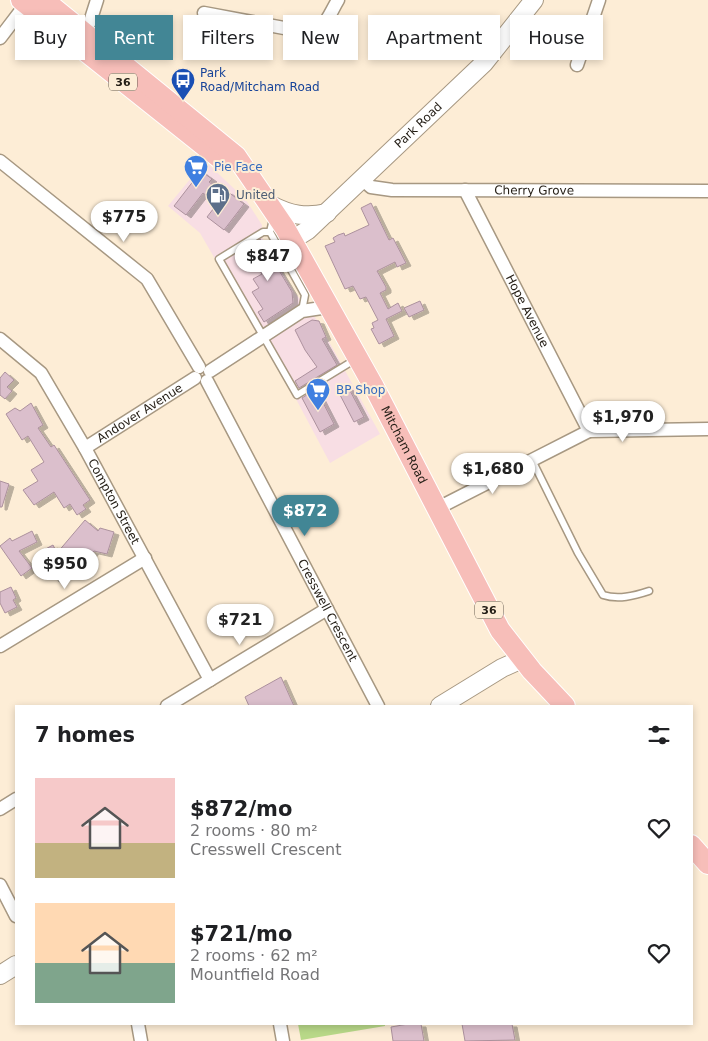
<!DOCTYPE html>
<meta charset="utf-8">
<style>
:root{--surface:#fff;--page:#f2f2f2;--text:#202124;--muted:#757577;--accent:#428695}
body{margin:0;font-family:"DejaVu Sans",sans-serif;background:var(--page);color:var(--text);height:100vh;display:flex;flex-direction:column;font-size:19px;white-space:nowrap}
*{box-sizing:border-box;margin:0}
p{font-size:16px;color:var(--muted)}
.icon{flex:none;width:28px;height:28px;fill:none;stroke:currentColor;stroke-width:2;stroke-linecap:round;stroke-linejoin:round}
.map{position:relative;flex:1;overflow:hidden}
.sheet{position:absolute;left:15px;top:705px;width:678px;height:320px;display:flex;flex-direction:column;background:var(--surface);border-radius:0px;box-shadow:0 2px 8px #0003}
.sheet>*{flex:none}
.banner{position:absolute;left:15px;top:15px;width:679px;height:45px;display:flex;gap:10px}
.price{position:absolute;translate:-50% -42px;padding:0 11px;border-radius:18px;background:#fff;color:#222;font-size:16px;line-height:32px;filter:drop-shadow(0 1px 2px #0008)}
.price::after{content:'';position:absolute;left:50%;top:30px;width:15px;height:11px;margin-left:-8px;background:inherit;clip-path:polygon(0 0,100% 0,50% 100%)}
.price.selected{background:var(--accent);color:#fff}
ul{padding:0;list-style:none}
li{display:flex;align-items:center;gap:15px;height:125px;padding:0 20px}
li span{display:grid;place-items:center;flex:none;width:140px;height:100px;border-radius:0px;color:#555}
li>.icon{margin-inline-start:auto}
span .icon{width:60px;height:60px;fill:#fffc;stroke-width:1}
li b{font-size:21px}
h2{display:flex;justify-content:space-between;align-items:center;height:60px;padding:0 20px;font-size:21px}
.chip{padding:0 18px;border-radius:0px;background:var(--surface);box-shadow:0 2px 8px #0003;font-size:18px;line-height:45px}
.chip.selected{background:var(--accent);color:#fff}
.map>svg:first-child{display:block}
.commercial{fill:#f8dee4}
.green{fill:#b8d888}
.building{fill:#dbbfcc;stroke:#ac919d;filter:url(#shadow)}
.lines{fill:none;stroke-linecap:round;stroke-linejoin:round}
.lane-casing{stroke:#a79882;stroke-width:9}
.street-casing{stroke:#a79882;stroke-width:15}
.secondary-casing{stroke:#a79882;stroke-width:20}
.primary-casing{stroke:#fff;stroke-width:22}
.lane{stroke:#fff;stroke-width:6}
.street{stroke:#fff;stroke-width:12}
.secondary{stroke:#fff;stroke-width:18}
.primary{stroke:#f7beb9;stroke-width:20}
.labels{text-anchor:middle;stroke-width:4;stroke-linejoin:round;paint-order:stroke}
.shield{fill:#fdedd6;stroke:#645b4f;stroke-width:1}
.shield-label{font-size:11px;font-weight:bold;fill:#231d15}
.transit-label{font-size:12px;fill:#164399;stroke:#fdedd6;text-anchor:start}
.street-label{font-size:12px;fill:#231d15;stroke:#fdedd6}
.shop-label{font-size:12px;fill:#366cbe;stroke:#fdedd6;text-anchor:start}
.service-label{font-size:12px;fill:#4e5e75;stroke:#fdedd6;text-anchor:start}
</style>
<div class="map">
<svg width="708" height="1041" viewBox="0 0 708 1041">
<defs>
<filter id="shadow"><feDropShadow dx="5" dy="3" stdDeviation="0" flood-color="#0004"/></filter>
</defs>
<rect width="100%" height="100%" fill="#fdedd6"/>
<!-- commercial -->
<path class="commercial" d="M205 161 246 200 262 225 261 236 295 293 317 320 380 434 330 463 296 399 200 233 168 206Z"/>
<!-- green -->
<path class="green" d="M298 1024H385V1026L301 1040Z"/>
<!-- building -->
<path class="building" d="M201 171 212 179 209 182 225 194 227 191 244 204 224 230 207 217 217 204 203 193 186 215 174 206Z
M371 203 389 240 393 238 406 263 397 267 395 262 377 271 386 287V290L380 293 388 309 398 303 402 311 386 319 394 336 379 344 371 329 374 328 372 323 378 320 366 297 360 299 353 286 345 289 325 246 335 242 333 238 338 235 344 233 345 236 369 225 361 208Z
M260 239 292 292 293 303 264 322 258 312 263 309 252 292 259 288 253 279 262 274 251 255 241 261 236 254Z
M420 301 424 310 409 317 404 308Z
M312 320 319 321 326 337 322 339 337 365 299 388 295 381 317 367 305 350 295 330Z
M5 372 14 380 7 387 12 391 5 399 0 395V378Z
M348 387 364 417 354 422 338 391Z
M316 389 334 424 320 432 302 398Z
M31 403 43 425 38 428 51 447 54 445 90 500 83 505 86 509 77 515 70 504 64 508 54 492 34 505 23 490 38 481 31 470 44 462 28 436 22 440 6 414 15 408 20 411Z
M0 481 9 484 2 507H0Z
M85 520 98 531 100 528 114 532 107 554 94 551 82 565 78 562 71 570 54 579 40 552 53 545 57 553Z
M32 531 37 542 19 551 32 568 21 576 0 546 10 538 12 541Z
M11 587 16 598 13 600 17 607 5 613 0 603V592Z
M281 677 294 706H249L245 697Z
M408 1024H421L424 1041H393L391 1027Z
M462 1024H512L515 1040 465 1041Z"/>
<g class="lines">
<defs>
<path id="lane" d="M273 219 270 232 305 295 302 311
M270 232H263L219 259 297 395 356 359
M532 460 578 553 603 595C618 600 634 596 649 591"/>
<g id="street">
<path d="M204 13 300 31C326 32 326 20 338 0"/>
<path d="M83 31 90 22 97 0"/>
<path d="M0 38 29 0"/>
<path d="M577 65 599 0"/>
<path d="M0 161 147 279 199 367"/>
<path id="s1" d="M363 180 371 187 392 190 708 191"/>
<path id="s2" d="M465 190 589 431"/>
<path id="s3" d="M0 339 41 373 85 448 210 680"/>
<path d="M210 371 302 311 328 307"/>
<path id="s4" d="M207 381 378 706"/>
<path id="s5" d="M85 448 195 378"/>
<path d="M436 509 589 431 708 429"/>
<path d="M0 646 145 558"/>
<path d="M167 706 327 609"/>
<path d="M0 809 16 799"/>
<path d="M0 885 16 916"/>
<path d="M138 1024 141 1041"/>
<path d="M280 1024 283 1041"/>
</g>
<g id="secondary">
<path d="M271 205C290 215 306 218 327 213"/>
<path id="s6" d="M292 240 308 230 484 63 534 0"/>
<path d="M440 706 502 668 522 659"/>
<path d="M0 975 16 965"/>
</g>
<g id="primary">
<path d="M21 0 223 161"/>
<path id="s7" d="M44 0 236 156 285 228 374 387 500 630 532 671 565 706"/>
<path d="M691 845 708 864"/>
</g>
</defs>
<!-- lane casing -->
<use href="#lane" class="lane-casing"/>
<!-- street casing -->
<use href="#street" class="street-casing"/>
<!-- secondary casing -->
<use href="#secondary" class="secondary-casing"/>
<!-- primary casing -->
<use href="#primary" class="primary-casing"/>
<!-- lane -->
<use href="#lane" class="lane"/>
<!-- street -->
<use href="#street" class="street"/>
<!-- secondary -->
<use href="#secondary" class="secondary"/>
<!-- primary -->
<use href="#primary" class="primary"/>
</g>
<!-- icons -->
<defs>
<symbol id="bus-pin" viewBox="-11 -11 22 30"><path d="M0 17L-7.5 6A9.5 9.5 0 1 1 7.5 6Z" fill="#1a4fb4" stroke="#fdedd6"/><path d="M-5-6H5V4H4V6H2V4H-2V6H-4V4H-5ZM-3.5-4V0h7V-4ZM-3.5 1.2v1.5H-2V1.2ZM2 1.2v1.5H3.5V1.2Z" fill="#fff"/></symbol>
<symbol id="supermarket-pin" viewBox="-11 -11 22 30"><path d="M0 17L-7.5 6A9.5 9.5 0 1 1 7.5 6Z" fill="#3f7fe0" stroke="#fdedd6"/><path d="M-6-5.5h2.5l.6 2H6L4.5 2H-2.5L-4.4-4H-6ZM-1.5 3.2a1.3 1.3 0 1 0 .1 0ZM3 3.2a1.3 1.3 0 1 0 .1 0Z" fill="#fff"/></symbol>
<symbol id="fuel-pin" viewBox="-11 -11 22 30"><path d="M0 17L-7.5 6A9.5 9.5 0 1 1 7.5 6Z" fill="#5c6f8a" stroke="#fdedd6"/><path d="M-5.5-6h7V0h2V4h1.3V-2.5L3-4.5l.8-.8L6-3V5H2.5V1h-1V6h-7ZM-4.2-4.7v3.2H.2V-4.7Z" fill="#fff"/></symbol>
</defs>
<g fill-rule="evenodd">
<use href="#bus-pin" x="169" y="66" width="28" height="38"/>
<use href="#supermarket-pin" x="182" y="153" width="28" height="38"/>
<use href="#fuel-pin" x="204" y="181" width="28" height="38"/>
<use href="#supermarket-pin" x="304" y="376" width="28" height="38"/>
</g>
<g class="labels">
<!-- shield labels -->
<g class="shield">
<rect x="109" y="73.5" width="28" height="17" rx="4"/>
<rect x="475" y="601.5" width="28" height="17" rx="4"/>
</g>
<g class="shield-label">
<text x="123" y="86">36</text>
<text x="489" y="614">36</text>
</g>
<!-- transit labels -->
<g class="transit-label">
<text x="200" y="77">Park<tspan x="200" dy="14">Road/Mitcham Road</tspan></text>
</g>
<!-- street labels -->
<g class="street-label">
<text dy="4" stroke="none"><textPath href="#s6" startOffset="171">Park Road</textPath></text>
<text dy="4" stroke="none"><textPath href="#s1" startOffset="174">Cherry Grove</textPath></text>
<text dy="4" stroke="none"><textPath href="#s2" startOffset="136">Hope Avenue</textPath></text>
<text dy="4" stroke="none"><textPath href="#s5" startOffset="65">Andover Avenue</textPath></text>
<text dy="4" stroke="none"><textPath href="#s7" startOffset="582">Mitcham Road</textPath></text>
<text dy="4" stroke="none"><textPath href="#s3" startOffset="201">Compton Street</textPath></text>
<text dy="4" stroke="none"><textPath href="#s4" startOffset="259">Cresswell Crescent</textPath></text>
</g>
<!-- shop labels -->
<g class="shop-label">
<text x="214" y="171">Pie Face</text>
<text x="336" y="394">BP Shop</text>
</g>
<!-- service labels -->
<g class="service-label">
<text x="236" y="199">United</text>
</g>
</g>
</svg>
<b class="price" style="left:124px;top:243px">$775</b>
<b class="price" style="left:268px;top:282px">$847</b>
<b class="price" style="left:623px;top:443px">$1,970</b>
<b class="price" style="left:493px;top:495px">$1,680</b>
<b class="price selected" style="left:305px;top:537px">$872</b>
<b class="price" style="left:65px;top:590px">$950</b>
<b class="price" style="left:240px;top:646px">$721</b>
<div class="banner">
<a class="chip">Buy</a>
<a class="chip selected">Rent</a>
<a class="chip">Filters</a>
<a class="chip">New</a>
<a class="chip">Apartment</a>
<a class="chip">House</a>
</div>
<section class="sheet">
<h2>7 homes<svg class="icon" aria-label="filters" viewBox="0 0 24 24"><path d="M4 7h16M4 17h16"/><circle cx="9" cy="7" r="2"/><circle cx="15" cy="17" r="2"/></svg></h2>
<ul>
<li><span style="background:linear-gradient(#f6c9c9 65%,#c2b280 0)"><svg class="icon" aria-label="home" viewBox="0 0 24 24"><path d="M3 11l9-7 9 7M6 9v11h12V9"/></svg></span><div><b>$872/mo</b><p>2 rooms · 80 m²</p><p>Cresswell Crescent</p></div><svg class="icon" aria-label="heart" viewBox="0 0 24 24"><path d="M12 20l-8-8c-3-5 5-10 8-4 3-6 11-1 8 4z"/></svg></li>
<li><span style="background:linear-gradient(#ffd9b3 60%,#7fa58c 0)"><svg class="icon" aria-label="home" viewBox="0 0 24 24"><path d="M3 11l9-7 9 7M6 9v11h12V9"/></svg></span><div><b>$721/mo</b><p>2 rooms · 62 m²</p><p>Mountfield Road</p></div><svg class="icon" aria-label="heart" viewBox="0 0 24 24"><path d="M12 20l-8-8c-3-5 5-10 8-4 3-6 11-1 8 4z"/></svg></li>
</ul>
</section>
</div>
